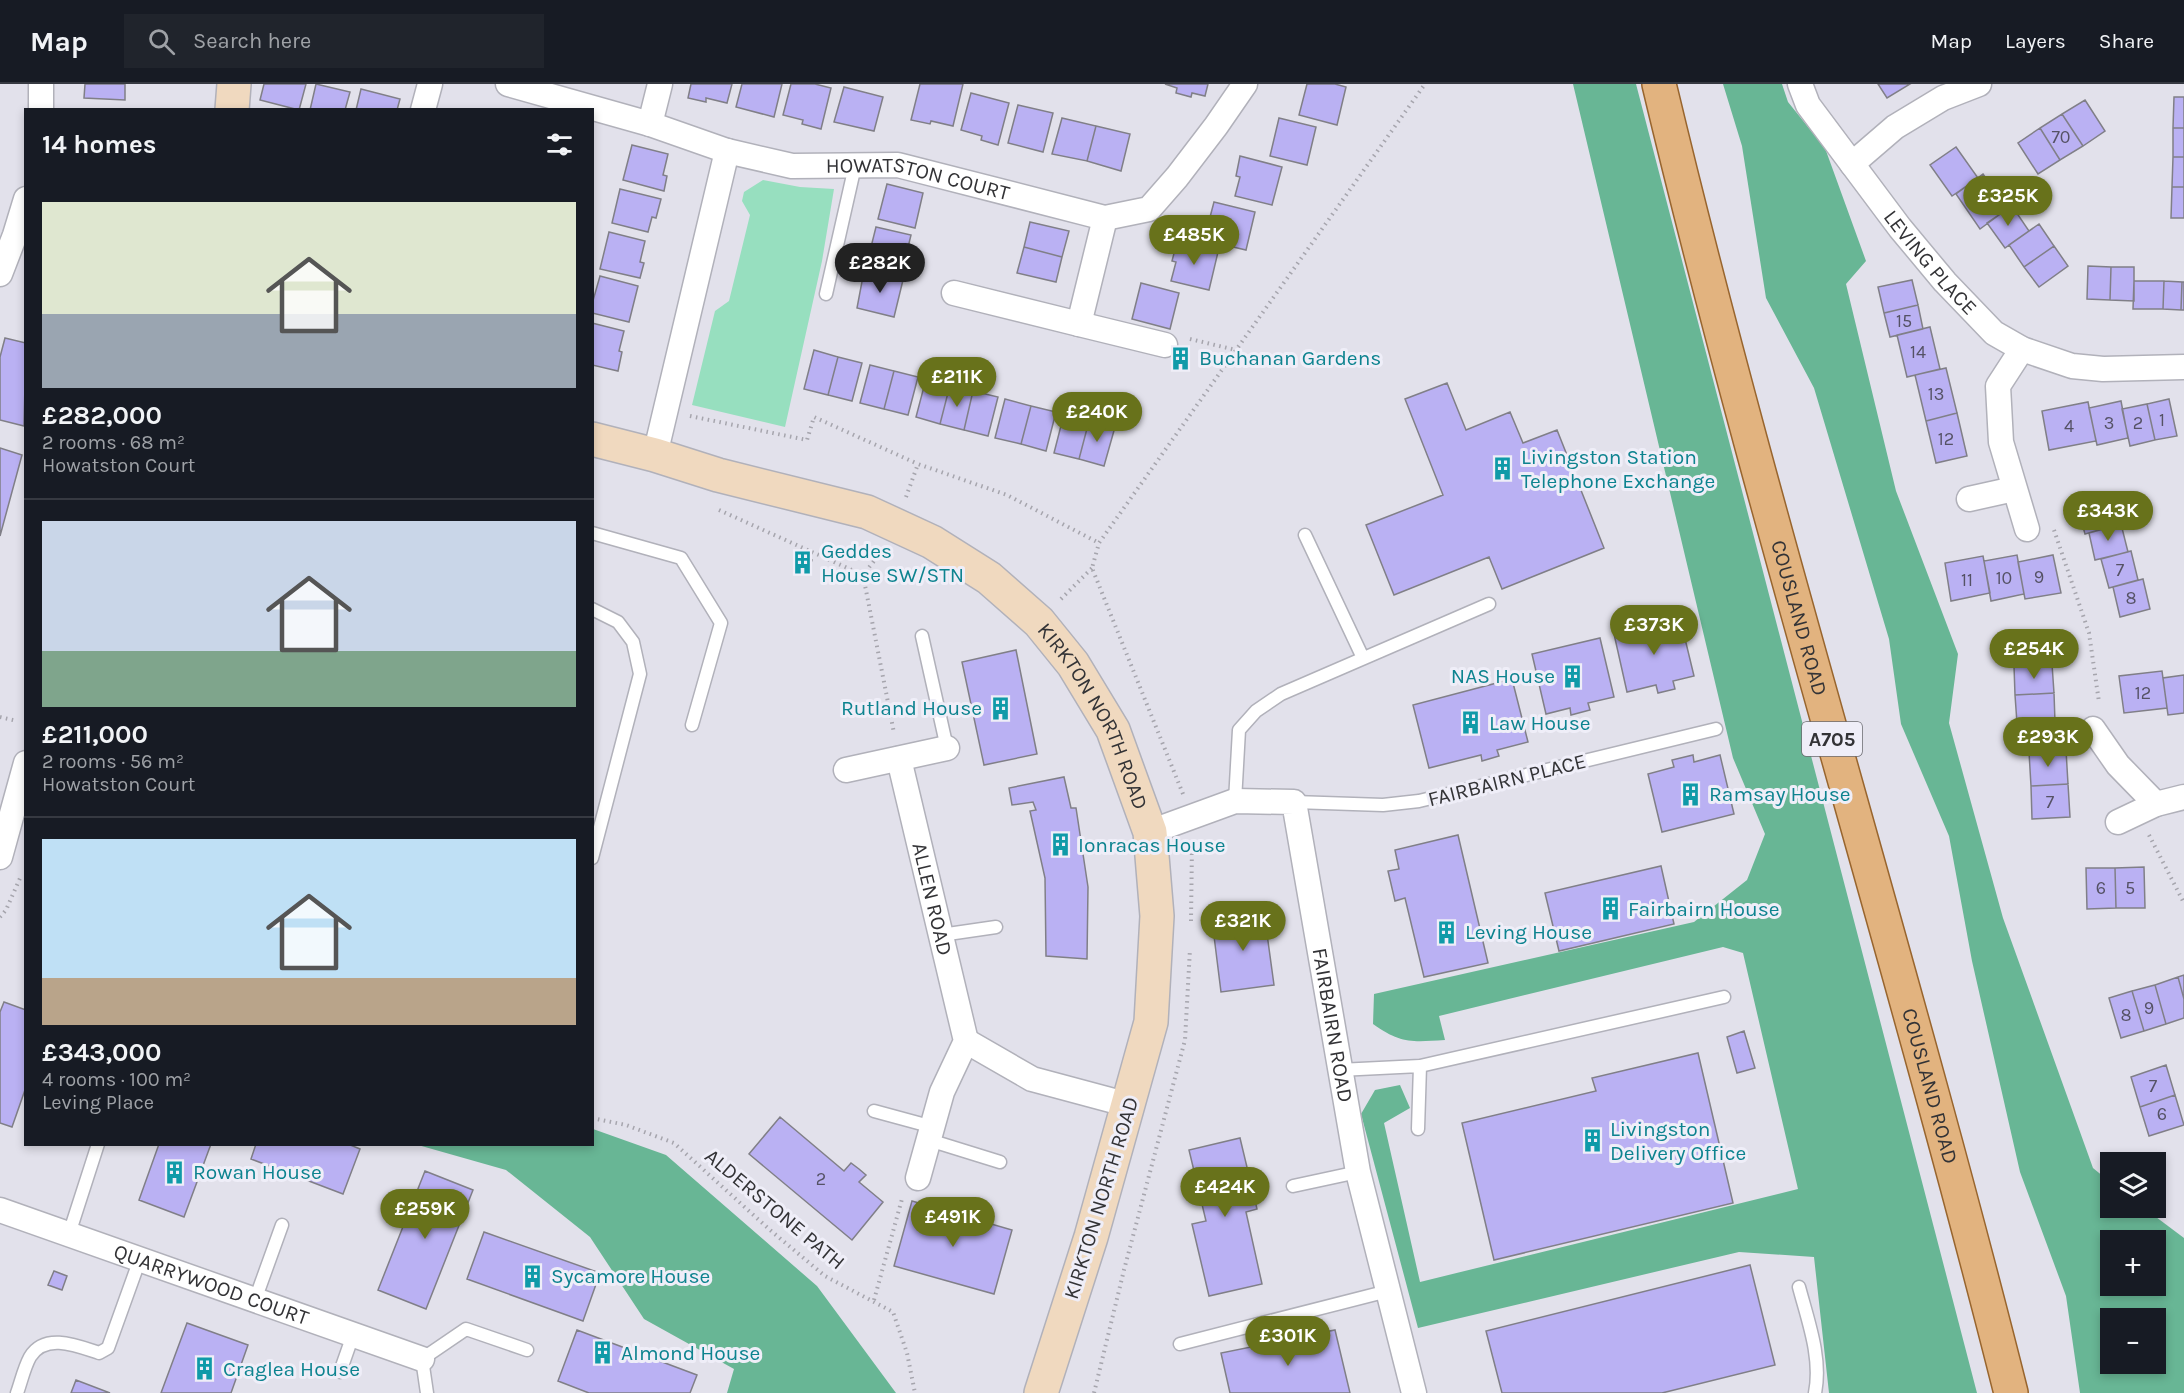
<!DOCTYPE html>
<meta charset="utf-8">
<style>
:root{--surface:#171b24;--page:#20242c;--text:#f1f3f6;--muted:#9ea1a6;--line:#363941;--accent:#68721b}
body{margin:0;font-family:Karla,sans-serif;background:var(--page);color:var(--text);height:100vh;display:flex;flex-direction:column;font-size:22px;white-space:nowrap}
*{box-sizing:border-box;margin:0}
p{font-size:20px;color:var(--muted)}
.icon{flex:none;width:33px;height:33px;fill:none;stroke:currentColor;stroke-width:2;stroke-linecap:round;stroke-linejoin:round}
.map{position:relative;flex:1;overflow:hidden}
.side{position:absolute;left:24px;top:24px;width:570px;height:1038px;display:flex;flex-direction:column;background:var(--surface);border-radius:0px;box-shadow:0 3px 9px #0003}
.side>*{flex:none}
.buttons{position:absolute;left:2100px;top:1068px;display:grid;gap:12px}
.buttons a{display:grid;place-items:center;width:66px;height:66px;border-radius:0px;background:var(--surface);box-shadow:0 3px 9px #0003;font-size:30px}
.price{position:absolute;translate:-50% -51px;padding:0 14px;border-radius:21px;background:var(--accent);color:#fff;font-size:20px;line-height:39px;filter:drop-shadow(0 2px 3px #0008)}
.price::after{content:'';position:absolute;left:50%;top:36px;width:18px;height:14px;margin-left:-9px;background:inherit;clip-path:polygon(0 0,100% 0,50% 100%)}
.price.on{background:#222;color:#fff}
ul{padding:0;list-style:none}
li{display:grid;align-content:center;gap:12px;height:318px;padding:0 18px}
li+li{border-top:2px solid var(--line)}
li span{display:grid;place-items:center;height:186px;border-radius:0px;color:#555}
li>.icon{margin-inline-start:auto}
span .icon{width:108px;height:108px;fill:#fffc;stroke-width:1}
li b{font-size:26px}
h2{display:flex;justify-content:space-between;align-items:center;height:72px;padding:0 18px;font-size:26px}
header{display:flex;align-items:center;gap:36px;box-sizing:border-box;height:84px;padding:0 30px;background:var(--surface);border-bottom:2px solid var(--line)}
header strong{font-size:28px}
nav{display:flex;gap:33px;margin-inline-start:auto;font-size:21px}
.search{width:420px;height:54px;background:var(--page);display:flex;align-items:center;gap:15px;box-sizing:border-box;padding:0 21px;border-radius:0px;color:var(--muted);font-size:22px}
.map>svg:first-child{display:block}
.green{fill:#97dfbf}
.forest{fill:#68b695;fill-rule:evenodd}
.building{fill:#bab1f3;stroke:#807f87;stroke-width:1.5}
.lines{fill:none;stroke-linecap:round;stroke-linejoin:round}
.service-casing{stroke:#b1b1ba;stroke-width:15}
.minor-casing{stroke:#b1b1ba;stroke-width:27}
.secondary-casing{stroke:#b1b1ba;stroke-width:36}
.primary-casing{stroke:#98652e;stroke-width:36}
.path{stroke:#a6a5ad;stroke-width:4;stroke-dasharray:1.5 4.5;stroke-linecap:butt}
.service{stroke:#fff;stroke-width:12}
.minor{stroke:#fff;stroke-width:24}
.secondary{stroke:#f0d9bf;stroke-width:33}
.primary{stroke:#e2b37f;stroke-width:33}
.labels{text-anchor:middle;stroke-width:6;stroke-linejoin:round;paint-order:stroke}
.number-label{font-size:18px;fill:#555265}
.shield{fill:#efeef8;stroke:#6b6b70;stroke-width:1.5}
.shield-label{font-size:20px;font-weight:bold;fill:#333336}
.street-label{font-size:21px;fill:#333336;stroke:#efeef8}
.culture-label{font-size:21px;fill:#0d838f;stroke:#efeef8;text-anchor:start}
</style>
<header>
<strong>Map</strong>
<div class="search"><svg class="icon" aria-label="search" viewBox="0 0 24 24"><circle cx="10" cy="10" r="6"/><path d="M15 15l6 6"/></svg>Search here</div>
<nav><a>Map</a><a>Layers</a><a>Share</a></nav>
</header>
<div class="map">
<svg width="2184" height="1309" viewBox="0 0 2184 1309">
<rect width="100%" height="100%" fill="#e2e1eb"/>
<!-- green -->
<path class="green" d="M763 96 800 103 834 105 822 177 785 343 692 321 715 227 729 217 750 131 742 117 744 108Z"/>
<!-- forest -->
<path class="forest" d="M1573 0H1636L1977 1309H1829L1814 1173 1739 1168 1418 1244 1361 1030 1375 1006 1400 1001 1410 1024 1384 1039 1420 1198 1798 1105 1743 869 1723 863 1439 932 1445 956C1412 958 1401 960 1373 940L1374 910 1694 838 1747 796 1765 750 1733 674Z
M1723 0H1782L1788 18 1825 64 1866 177 1846 200 1896 407 1958 570 1949 639 2003 834 2093 1084 2110 1098V1124H2144L2184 1154V1309H2080L2066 1212 2020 1088 1972 877 1949 752 1901 640 1889 555 1814 304 1766 214 1742 62ZM2110 1156H2156V1202H2110ZM2110 1234H2156V1280H2110Z
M593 1045 666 1071 817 1202 896 1309H727L734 1285 644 1235 590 1153 506 1086 418 1061 592 1060Z"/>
<!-- building -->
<path class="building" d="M85 0H125V16L84 14Z
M264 0H306L299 26 260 16Z
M316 0 350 8 345 26H310Z
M691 0H732L727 19 706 14V18L688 14Z
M742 0H782L774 33 736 23Z
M791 0H815L831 4 821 45 802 40 803 36 783 31Z
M920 0H963L953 42 931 37 930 40 911 36Z
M1165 0H1208L1205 12 1192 9 1191 13 1176 9 1177 4Z
M1307 0H1335L1346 3 1337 41 1299 31Z
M1878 0H1910L1887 14Z
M844 3 883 13 874 47 834 38Z
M361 5 400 15 397 26H356Z
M971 9 1009 19 998 61 981 56 982 52 961 46Z
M2174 13H2184V44H2173Z
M2085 16 2105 47 2083 62 2062 30Z
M1018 21 1053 29 1043 68 1008 59Z
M2062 30 2083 62 2060 76 2040 44Z
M1062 34 1096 42 1087 77 1052 70Z
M1279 34 1316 43 1307 81 1270 72Z
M1096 42 1130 50 1121 87 1087 77Z
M2040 44 2060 76 2038 90 2018 59Z
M2173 44H2184V73H2173Z
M632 61 668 70 663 91 667 92 664 107 623 96Z
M1956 63 1978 94 1952 112 1930 81Z
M1240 72 1282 83 1272 121 1235 112 1240 93 1236 92Z
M2173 73H2184V103H2172Z
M1983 90 2007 125 1980 145 1956 110Z
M887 100 923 109 915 144 878 135Z
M2172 103H2184V134H2171Z
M620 105 661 115 656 134 652 133 648 148 612 139Z
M1214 118 1255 128 1246 166 1208 157 1213 138 1209 137Z
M2012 122 2029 147 2005 164 1987 139Z
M1030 138 1069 147 1062 173 1024 163Z
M2039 140 2054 162 2024 183 2009 161Z
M876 143 911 151 902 188 867 179Z
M609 148 645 157 640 178 644 179 640 194 600 185Z
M1177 158 1218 168 1209 206 1171 197 1176 178 1172 177Z
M2054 162 2068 182 2039 203 2024 183Z
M1024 163 1062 173 1056 198 1017 189Z
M2088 182 2111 183 2110 216 2087 215Z
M2111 183H2134V217L2110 216Z
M864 187 903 196 894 233 857 224Z
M600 192 638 202 629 238 592 229V220Z
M1912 196 1918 221 1884 229 1878 203Z
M2134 197H2164L2163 225H2133Z
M2164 197 2182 198 2181 226 2163 225Z
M2182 198H2184V226H2181Z
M1141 199 1179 209 1170 245 1132 235Z
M1918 221 1923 245 1890 253 1884 229Z
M592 239 624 247 619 267 622 268 618 287 592 281Z
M1930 243 1940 285 1907 293 1897 251Z
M5 254 26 259 24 342 0 336V273Z
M814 266 838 273 828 311 804 305Z
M1177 268 1188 270 1185 281 1174 278Z
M838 273 862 279 852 317 828 311Z
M870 281 894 287 884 325 860 319Z
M1946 284 1957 329 1926 337 1915 291Z
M894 287 918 293 908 331 884 325Z
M926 295 950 301 940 340 916 333Z
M1447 299 1466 346 1510 328 1523 359 1557 346 1604 464 1502 505 1489 473 1394 511 1366 441 1443 411 1405 315Z
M950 301 973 307 964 346 940 340Z
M973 307 998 313 988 352 964 346Z
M1005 315 1031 322 1021 360 995 354Z
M2169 315 2177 352 2155 356 2147 320Z
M2121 317 2128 354 2097 361 2089 324Z
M2088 318 2096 357 2049 366 2042 327Z
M2147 320 2155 356 2130 362 2122 325Z
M1031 322 1056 328 1046 367 1021 360Z
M1957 329 1967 372 1936 379 1926 337Z
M1064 330 1089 337 1079 375 1054 369Z
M1089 337 1115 343 1104 382 1079 375Z
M0 364 22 371 0 452Z
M2108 409 2116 441 2085 450 2076 417Z
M2121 440 2128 468 2095 476 2089 449Z
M2131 467 2138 496 2109 504 2101 475Z
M798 471 812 476 808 488 794 483Z
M2017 471 2024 510 1991 517 1984 477Z
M2053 471 2061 509 2025 515 2018 478Z
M1983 472 1990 509 1951 517 1945 479Z
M2143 495 2150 525 2120 533 2113 503Z
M1680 534 1694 592 1673 597 1675 605 1658 609 1656 601 1627 608 1614 550Z
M1600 554 1614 613 1588 619 1590 626 1571 631 1570 624 1546 630 1532 570Z
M1016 566 1037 670 984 681 962 578Z
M2052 580 2054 609 2015 611 2014 582Z
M2162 587 2167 624 2124 629 2119 592Z
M2184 591V629L2168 631 2163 594Z
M1512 595 1528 658 1497 666 1499 672 1482 677 1481 671 1429 684 1413 621Z
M2054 609 2055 638 2017 639 2015 611Z
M2055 638 2056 666 2018 668 2017 639Z
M2066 666 2068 700 2031 702 2029 668Z
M1693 671 1694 678 1720 671 1734 730 1662 748 1648 690 1674 683 1672 676Z
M1064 693 1071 724H1076L1088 803 1087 875 1046 872 1045 794 1030 727 1036 726 1033 718 1012 721 1009 704Z
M2068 700 2070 733 2032 735 2031 702Z
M1458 751 1488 879 1424 893 1405 814 1395 817 1388 787 1399 785 1395 766Z
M1661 782 1674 840 1559 867 1545 809Z
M2144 783 2145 824H2116L2115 784Z
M2086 784H2115L2116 824 2087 825Z
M1264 828 1274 901 1221 908 1212 836Z
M2184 891V915L2178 893Z
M2178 893 2184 915V934L2166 940 2155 901Z
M2155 901 2166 940 2144 947 2132 907Z
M2132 907 2144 947 2121 954 2109 914Z
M4 918 26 926V1003L12 1043 0 1039V928Z
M1744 947 1755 984 1737 989 1727 953Z
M1698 969 1733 1119 1494 1176 1462 1039 1596 1007 1592 994Z
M2166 981 2175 1011 2140 1023 2131 993Z
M2175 1011 2184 1041 2149 1052 2140 1023Z
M780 1033 844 1087 851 1079 859 1085 866 1091 859 1098 883 1118 852 1156 749 1070Z
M1240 1054 1257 1125 1246 1128 1262 1200 1209 1212 1192 1140 1206 1137 1189 1066Z
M159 1060H211L184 1133 139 1116Z
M256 1060H348L360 1065 343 1110 251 1075Z
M425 1087 473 1106 426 1225 378 1206Z
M912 1117 1012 1146 994 1210 894 1182Z
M484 1148 600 1189 583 1237 467 1195Z
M1750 1181 1775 1281 1662 1309H1502L1486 1247Z
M54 1187 67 1192 62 1206 48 1201Z
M187 1239 248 1261 231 1309H161Z
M577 1246 697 1291 690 1309H589L558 1297Z
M1335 1246 1350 1309H1230L1221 1269Z
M76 1296 110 1309H71Z"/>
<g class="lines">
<defs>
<path id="service" d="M826 210 855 82
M592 449 681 474 721 539 692 641
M1305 451 1363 574
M592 525 618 538 633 558 640 590 592 774
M922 552 947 664
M1235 717 1239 646 1256 627 1281 610 1489 520
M1294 718 1383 721 1419 717 1716 645
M941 851 996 843
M1339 986 1420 982 1724 913
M874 1027 933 1043
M1418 1045 1420 982
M929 1056 1000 1078
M1293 1102 1358 1088
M69 1150 98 1060
M1799 1203C1808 1237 1822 1274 1815 1309
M255 1216 282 1141
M1180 1260 1388 1207
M340 1288 353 1251
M17 1309C21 1298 24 1284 30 1273 45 1248 78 1262 99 1269L108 1264 140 1175
M427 1309 422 1275 466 1245 527 1266"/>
<g id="minor">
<path d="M41 0V26"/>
<path id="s1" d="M508 0 650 40 727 67 792 82 898 81 1105 134 1149 125 1177 93 1216 42 1245 0"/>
<path id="s2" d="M1800 0 1808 21 1900 144 1945 198 1994 249 2022 265 2072 282 2103 285 2184 283"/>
<path d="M423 26 430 0"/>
<path d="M650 40 660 0"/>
<path d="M1852 80 1895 43 1943 14 1979 0"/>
<path d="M0 190 15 151 26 115"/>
<path d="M954 209 1079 240 1105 134"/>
<path d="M1079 240 1165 261"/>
<path d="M2022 265 1998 302 2001 358 2027 445"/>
<path d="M655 371 727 67"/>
<path d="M1969 415 2014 405"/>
<path d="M2093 645 2118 681 2156 720"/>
<path id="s3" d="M899 675 966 957 942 1008 918 1094"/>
<path d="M846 686 947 664"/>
<path d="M2118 738 2156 720 2184 713"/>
<path id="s4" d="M1150 748 1235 717 1294 718 1358 1088 1414 1309"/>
<path d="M0 773 26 679"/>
<path d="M966 957 1032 995 1129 1021"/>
<path id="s5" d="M0 1126 422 1275"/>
</g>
<g id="secondary">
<path d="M232 26 234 0"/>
<path id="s6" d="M592 355 655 371 718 391 867 428 932 458 989 494 1039 538 1073 580 1113 646 1150 748 1157 832 1151 938 1091 1153 1041 1309"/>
</g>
<g id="primary">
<path id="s7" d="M1659 0C1764 440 1901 871 2011 1309"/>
</g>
</defs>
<!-- service casing -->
<use href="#service" class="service-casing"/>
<!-- minor casing -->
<use href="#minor" class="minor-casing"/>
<!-- secondary casing -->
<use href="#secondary" class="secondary-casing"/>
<!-- primary casing -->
<use href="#primary" class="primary-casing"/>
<!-- path -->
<path class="path" d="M1190 255 1236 266
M690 332 807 356 814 333 918 380
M906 413 918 380 1007 411 1099 459
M719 426 863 491 881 468
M2054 446 2089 549 2099 618
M863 491 894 649
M1061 515 1092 484
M0 633 17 637
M1183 710 1092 484 1099 459 1425 0
M2149 751 2184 819
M0 833 6 826 21 792
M1191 837 1192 760
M592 1034 626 1041 674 1059 770 1146 825 1192 893 1228 907 1269 915 1309
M874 1216 902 1115
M1094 1309 1124 1186 1185 956 1190 865"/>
<!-- service -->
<use href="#service" class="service"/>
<!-- minor -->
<use href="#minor" class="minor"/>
<!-- secondary -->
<use href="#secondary" class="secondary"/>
<!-- primary -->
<use href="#primary" class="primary"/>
</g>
<!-- icons -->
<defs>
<symbol id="building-bare" viewBox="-9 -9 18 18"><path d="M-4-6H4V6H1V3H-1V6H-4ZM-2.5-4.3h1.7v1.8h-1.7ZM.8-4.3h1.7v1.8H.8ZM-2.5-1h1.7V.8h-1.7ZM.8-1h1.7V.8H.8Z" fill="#0f9aa8" stroke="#efeef8" stroke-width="2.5" paint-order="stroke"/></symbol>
</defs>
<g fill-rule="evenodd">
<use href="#building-bare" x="1164" y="258" width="33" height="33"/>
<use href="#building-bare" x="1486" y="368" width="33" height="33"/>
<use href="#building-bare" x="786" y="462" width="33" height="33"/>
<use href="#building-bare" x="1556" y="576" width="33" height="33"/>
<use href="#building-bare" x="984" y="608" width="33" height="33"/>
<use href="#building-bare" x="1454" y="622" width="33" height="33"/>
<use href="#building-bare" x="1674" y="694" width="33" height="33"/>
<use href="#building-bare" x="1044" y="744" width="33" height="33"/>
<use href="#building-bare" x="1594" y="808" width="33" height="33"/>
<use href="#building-bare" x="1430" y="832" width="33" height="33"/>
<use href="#building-bare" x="1576" y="1040" width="33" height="33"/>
<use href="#building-bare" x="158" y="1072" width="33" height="33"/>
<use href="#building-bare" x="516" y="1176" width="33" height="33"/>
<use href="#building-bare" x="586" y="1252" width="33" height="33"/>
<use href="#building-bare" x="188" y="1268" width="33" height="33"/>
</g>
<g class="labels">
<!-- number labels -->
<g class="number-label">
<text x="2061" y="59">70</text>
<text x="1904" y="243">15</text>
<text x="1918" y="274">14</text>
<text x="1936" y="316">13</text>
<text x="2162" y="342">1</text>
<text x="2109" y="345">3</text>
<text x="2138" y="345">2</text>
<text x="2069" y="348">4</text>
<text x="1946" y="361">12</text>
<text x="2120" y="492">7</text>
<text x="2039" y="499">9</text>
<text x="2004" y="500">10</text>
<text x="1967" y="502">11</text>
<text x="2131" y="520">8</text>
<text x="2143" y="615">12</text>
<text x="2050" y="724">7</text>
<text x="2101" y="810">6</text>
<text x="2130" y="810">5</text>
<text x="2149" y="930">9</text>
<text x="2126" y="937">8</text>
<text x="2153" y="1008">7</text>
<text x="2162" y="1036">6</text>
<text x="821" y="1101">2</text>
</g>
<!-- shield labels -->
<rect class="shield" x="1802" y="638" width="60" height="34" rx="4.5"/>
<g class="shield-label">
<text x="1832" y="662">A705</text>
</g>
<!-- street labels -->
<g class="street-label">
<text dy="7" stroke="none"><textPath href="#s1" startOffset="423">HOWATSTON COURT</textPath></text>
<text dy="7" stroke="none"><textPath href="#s2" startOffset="222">LEVING PLACE</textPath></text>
<text dy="7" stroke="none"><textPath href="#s7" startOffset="552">COUSLAND ROAD</textPath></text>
<text dy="7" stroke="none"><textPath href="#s6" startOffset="600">KIRKTON NORTH ROAD</textPath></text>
<text transform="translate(1507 696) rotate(-14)" y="7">FAIRBAIRN PLACE</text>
<text dy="7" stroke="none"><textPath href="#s3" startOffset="144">ALLEN ROAD</textPath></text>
<text dy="7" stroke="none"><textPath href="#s4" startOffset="376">FAIRBAIRN ROAD</textPath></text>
<text dy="7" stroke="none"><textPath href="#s7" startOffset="1038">COUSLAND ROAD</textPath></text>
<text transform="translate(1101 1114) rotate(-73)" y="7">KIRKTON NORTH ROAD</text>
<text transform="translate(775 1125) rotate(40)" y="7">ALDERSTONE PATH</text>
<text dy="7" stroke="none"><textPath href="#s5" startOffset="224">QUARRYWOOD COURT</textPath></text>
</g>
<!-- culture labels -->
<g class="culture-label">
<text x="1199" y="281">Buchanan Gardens</text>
<text x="1521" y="380">Livingston Station<tspan x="1521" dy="24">Telephone Exchange</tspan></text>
<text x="821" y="474">Geddes<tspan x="821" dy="24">House SW/STN</tspan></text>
<text x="1555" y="599" text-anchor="end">NAS House</text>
<text x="982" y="631" text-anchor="end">Rutland House</text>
<text x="1489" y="646">Law House</text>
<text x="1709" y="717">Ramsay House</text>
<text x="1078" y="768">Ionracas House</text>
<text x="1628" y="832">Fairbairn House</text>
<text x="1465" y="855">Leving House</text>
<text x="1610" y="1052">Livingston<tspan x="1610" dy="24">Delivery Office</tspan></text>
<text x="193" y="1095">Rowan House</text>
<text x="551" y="1199">Sycamore House</text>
<text x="621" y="1276">Almond House</text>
<text x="223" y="1292">Craglea House</text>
</g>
</g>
</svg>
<div class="buttons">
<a><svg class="icon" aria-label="layers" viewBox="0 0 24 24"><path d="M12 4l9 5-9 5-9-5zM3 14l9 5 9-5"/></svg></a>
<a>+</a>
<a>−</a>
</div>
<b class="price" style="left:2008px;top:143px">£325K</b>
<b class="price" style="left:1194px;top:182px">£485K</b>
<b class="price on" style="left:880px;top:210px">£282K</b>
<b class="price" style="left:957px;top:324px">£211K</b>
<b class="price" style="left:1097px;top:359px">£240K</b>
<b class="price" style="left:2108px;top:458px">£343K</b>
<b class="price" style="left:1654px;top:572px">£373K</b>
<b class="price" style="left:2034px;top:596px">£254K</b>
<b class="price" style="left:2048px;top:684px">£293K</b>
<b class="price" style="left:1243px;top:868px">£321K</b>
<b class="price" style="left:1225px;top:1134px">£424K</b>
<b class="price" style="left:425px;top:1156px">£259K</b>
<b class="price" style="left:953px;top:1164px">£491K</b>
<b class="price" style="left:1288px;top:1283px">£301K</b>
<section class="side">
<h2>14 homes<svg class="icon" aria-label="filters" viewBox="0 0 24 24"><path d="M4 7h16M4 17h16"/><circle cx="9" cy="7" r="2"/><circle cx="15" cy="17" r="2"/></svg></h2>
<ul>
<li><span style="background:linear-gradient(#dfe7d0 60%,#9aa5b1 0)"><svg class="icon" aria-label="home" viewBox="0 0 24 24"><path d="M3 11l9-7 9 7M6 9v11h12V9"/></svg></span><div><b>£282,000</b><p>2 rooms · 68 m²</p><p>Howatston Court</p></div></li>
<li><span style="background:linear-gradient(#c9d6e8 70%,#7fa58c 0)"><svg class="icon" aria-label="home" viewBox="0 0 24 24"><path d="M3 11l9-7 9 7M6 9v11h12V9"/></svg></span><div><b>£211,000</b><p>2 rooms · 56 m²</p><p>Howatston Court</p></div></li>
<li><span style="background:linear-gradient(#bfe0f5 75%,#b9a48a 0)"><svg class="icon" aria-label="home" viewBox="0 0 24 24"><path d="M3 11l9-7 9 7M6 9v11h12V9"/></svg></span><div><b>£343,000</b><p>4 rooms · 100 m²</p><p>Leving Place</p></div></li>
</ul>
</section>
</div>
